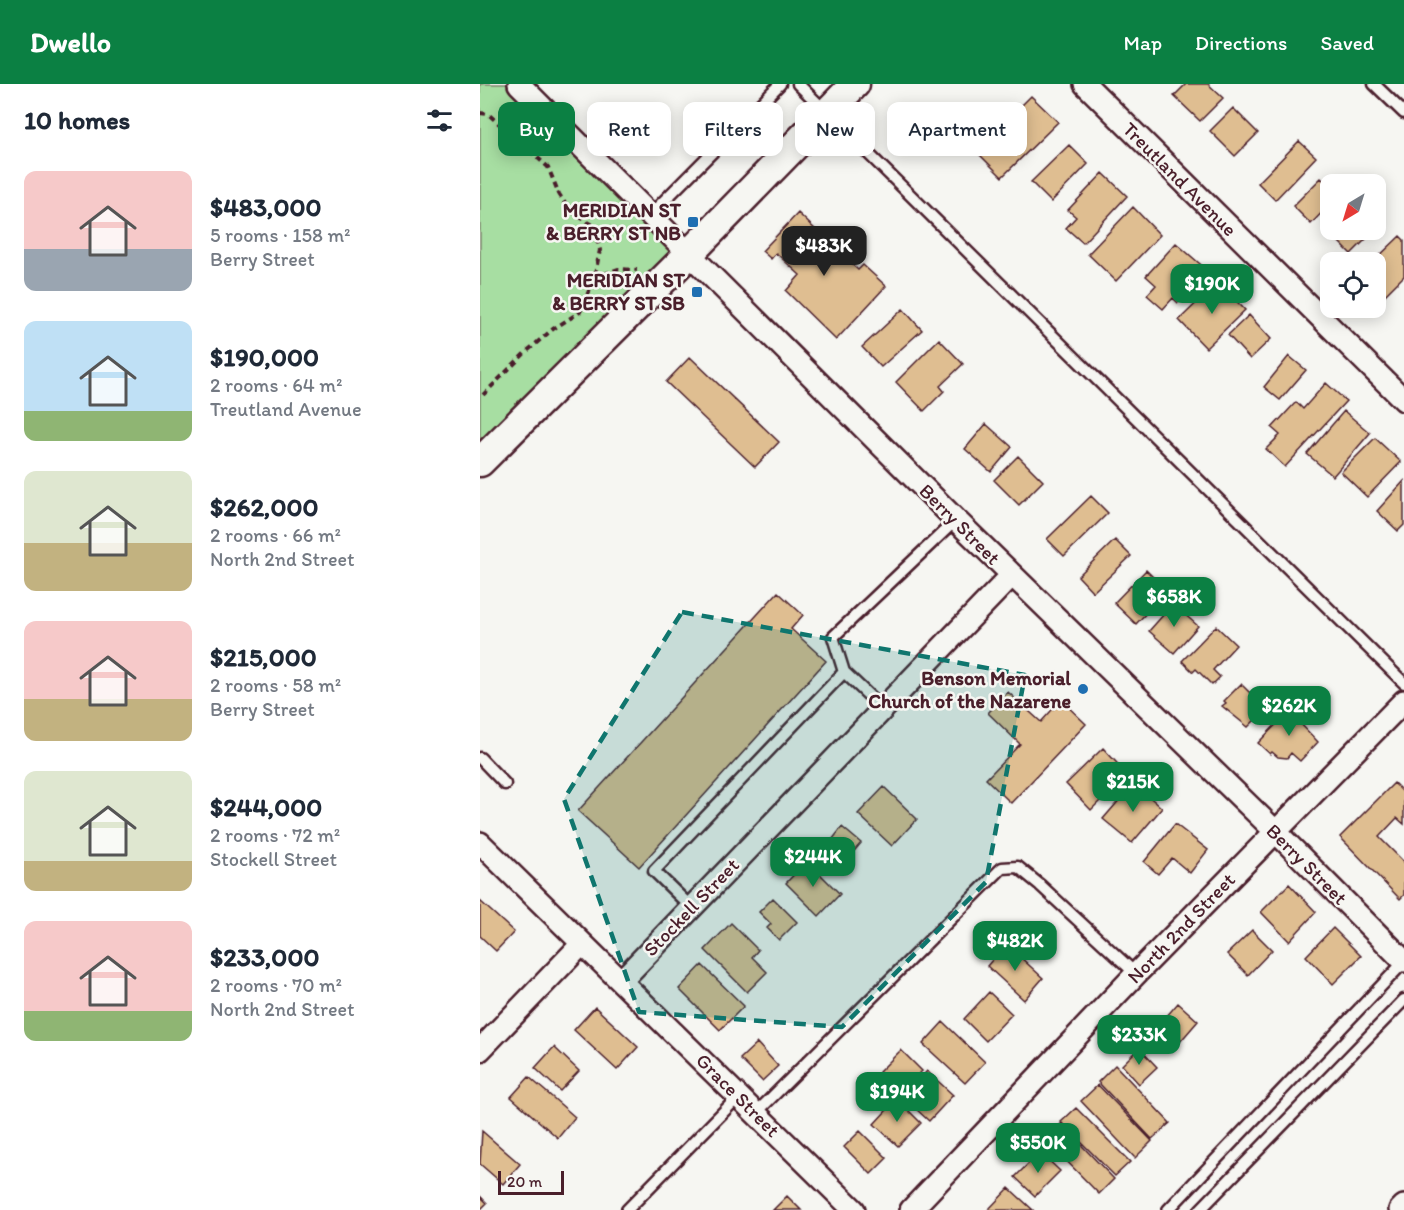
<!DOCTYPE html>
<meta charset="utf-8">
<style>
:root{--surface:#fff;--page:#f2f2f3;--text:#1f2937;--muted:#747a83;--accent:#0b8043}
body{margin:0;font-family:Itim,sans-serif;background:var(--page);color:var(--text);height:100vh;display:flex;flex-direction:column;font-size:22px;white-space:nowrap}
*{box-sizing:border-box;margin:0}
p{font-size:20px;color:var(--muted)}
.icon{flex:none;width:33px;height:33px;fill:none;stroke:currentColor;stroke-width:2;stroke-linecap:round;stroke-linejoin:round}
.map{position:relative;flex:1;overflow:hidden}
.drawer{display:flex;flex-direction:column;background:var(--surface);width:480px}
.drawer>*{flex:none}
.banner{position:absolute;left:18px;top:18px;width:570px;height:54px;display:flex;gap:12px}
.needle{width:39px;rotate:218deg}
.buttons{position:absolute;left:840px;top:90px;display:grid;gap:12px}
.buttons a{display:grid;place-items:center;width:66px;height:66px;border-radius:12px;background:var(--surface);box-shadow:0 3px 15px #0003;font-size:30px}
.scale{position:absolute;left:18px;bottom:15px;width:66px;box-sizing:border-box;padding-left:6px;border:3px solid #4a1f2b;border-top:0;font-size:16px;line-height:21px;white-space:nowrap;color:#4a1f2b;-webkit-text-stroke:4px #f6f6f2;paint-order:stroke}
.price{position:absolute;translate:-50% -51px;padding:0 14px;border-radius:12px;background:var(--accent);color:#fff;font-size:20px;line-height:39px;filter:drop-shadow(0 2px 3px #0008)}
.price::after{content:'';position:absolute;left:50%;top:36px;width:18px;height:14px;margin-left:-9px;background:inherit;clip-path:polygon(0 0,100% 0,50% 100%)}
.price.on{background:#222;color:#fff}
ul{padding:0;list-style:none}
li{display:flex;align-items:center;gap:18px;height:150px;padding:0 24px}
li span{display:grid;place-items:center;flex:none;width:168px;height:120px;border-radius:12px;color:#555}
li>.icon{margin-inline-start:auto}
span .icon{width:72px;height:72px;fill:#fffc;stroke-width:1}
li b{font-size:26px}
h2{display:flex;justify-content:space-between;align-items:center;height:72px;padding:0 24px;font-size:26px}
.pill{padding:0 21px;border-radius:12px;background:var(--surface);box-shadow:0 3px 15px #0003;font-size:21px;line-height:54px}
.pill.on{background:var(--accent);color:#fff}
header{display:flex;align-items:center;gap:36px;box-sizing:border-box;height:84px;padding:0 30px;background:var(--accent);color:#fff}
header strong{font-size:28px}
nav{display:flex;gap:33px;margin-inline-start:auto;font-size:21px}
main{display:flex;flex:1;min-height:0}
.map>svg:first-child{display:block}
.green{fill:#a7dea2;stroke:#787e66;stroke-width:1.5}
.building{fill:#dfbe91;stroke:#4a1f2b;stroke-width:1.5}
.lines{fill:none;stroke-linecap:round;stroke-linejoin:round}
.lane-casing{stroke:#4a1f2b;stroke-width:15}
.street-casing{stroke:#4a1f2b;stroke-width:26}
.secondary-casing{stroke:#4a1f2b;stroke-width:33}
.path{stroke:#4a1f2b;stroke-width:4;stroke-dasharray:6 4.5;stroke-linecap:butt}
.lane{stroke:#f6f6f2;stroke-width:10}
.street{stroke:#f6f6f2;stroke-width:21}
.secondary{stroke:#f6f6f2;stroke-width:28}
.marked{fill:#0f766e;fill-opacity:0.2;stroke:#0f766e;stroke-width:4.5;stroke-dasharray:12 8;stroke-linejoin:round}
.poi-dot{fill:#1f6fb2;stroke:#f6f6f2;stroke-width:2}
.labels{text-anchor:middle;stroke-width:5;stroke-linejoin:round;paint-order:stroke}
.street-label{font-size:20px;fill:#4a1f2b;stroke:#f6f6f2}
.poi-label{font-size:20px;font-weight:bold;fill:#4a1f2b;stroke:#f6f6f2;text-anchor:end}
</style>
<header>
<strong>Dwello</strong>
<nav><a>Map</a><a>Directions</a><a>Saved</a></nav>
</header>
<main>
<section class="drawer">
<h2>10 homes<svg class="icon" aria-label="filters" viewBox="0 0 24 24"><path d="M4 7h16M4 17h16"/><circle cx="9" cy="7" r="2"/><circle cx="15" cy="17" r="2"/></svg></h2>
<ul>
<li><span style="background:linear-gradient(#f6c9c9 65%,#9aa5b1 0)"><svg class="icon" aria-label="home" viewBox="0 0 24 24"><path d="M3 11l9-7 9 7M6 9v11h12V9"/></svg></span><div><b>$483,000</b><p>5 rooms · 158 m²</p><p>Berry Street</p></div></li>
<li><span style="background:linear-gradient(#bfe0f5 75%,#8fb573 0)"><svg class="icon" aria-label="home" viewBox="0 0 24 24"><path d="M3 11l9-7 9 7M6 9v11h12V9"/></svg></span><div><b>$190,000</b><p>2 rooms · 64 m²</p><p>Treutland Avenue</p></div></li>
<li><span style="background:linear-gradient(#dfe7d0 60%,#c2b280 0)"><svg class="icon" aria-label="home" viewBox="0 0 24 24"><path d="M3 11l9-7 9 7M6 9v11h12V9"/></svg></span><div><b>$262,000</b><p>2 rooms · 66 m²</p><p>North 2nd Street</p></div></li>
<li><span style="background:linear-gradient(#f6c9c9 65%,#c2b280 0)"><svg class="icon" aria-label="home" viewBox="0 0 24 24"><path d="M3 11l9-7 9 7M6 9v11h12V9"/></svg></span><div><b>$215,000</b><p>2 rooms · 58 m²</p><p>Berry Street</p></div></li>
<li><span style="background:linear-gradient(#dfe7d0 75%,#c2b280 0)"><svg class="icon" aria-label="home" viewBox="0 0 24 24"><path d="M3 11l9-7 9 7M6 9v11h12V9"/></svg></span><div><b>$244,000</b><p>2 rooms · 72 m²</p><p>Stockell Street</p></div></li>
<li><span style="background:linear-gradient(#f6c9c9 75%,#8fb573 0)"><svg class="icon" aria-label="home" viewBox="0 0 24 24"><path d="M3 11l9-7 9 7M6 9v11h12V9"/></svg></span><div><b>$233,000</b><p>2 rooms · 70 m²</p><p>North 2nd Street</p></div></li>
</ul>
</section>
<div class="map">
<svg width="924" height="1126" viewBox="0 0 924 1126">
<rect width="100%" height="100%" fill="#f6f6f2"/>
<filter id="ink" filterUnits="userSpaceOnUse"><feTurbulence type="fractalNoise" baseFrequency=".0167" numOctaves="2"/><feDisplacementMap in="SourceGraphic" scale="12" xChannelSelector="R" yChannelSelector="G"/><feConvolveMatrix kernelMatrix="1 2 1 2 8 2 1 2 1" color-interpolation-filters="sRGB"/></filter>
<g filter="url(#ink)">
<!-- green -->
<path class="green" d="M0 0H39L209 170 0 378Z"/>
<!-- building -->
<path class="building" d="M706 0H728L743 14 720 37 694 12Z
M551 12 578 38 522 93 496 67Z
M753 24 778 49 755 72 730 47Z
M819 57 836 73 795 116 778 99Z
M589 61 608 80 571 118 551 98Z
M623 89 647 112 603 159 586 144 596 133 588 126Z
M841 94 850 103V120L831 140 813 122Z
M653 123 680 151 636 197 608 170Z
M896 127 905 136 871 170 850 149 853 146H896Z
M318 129 378 186 383 181 406 202 356 256 306 207 320 191 296 169 291 175 282 167Z
M920 152 924 156V192L904 212 896 204V178H893Z
M696 159 727 186 698 219 693 214 683 225 667 211 676 201 666 192Z
M738 198 765 226 726 264 699 236Z
M423 225 442 246 401 283 382 263Z
M769 231 791 255 770 275 748 251Z
M459 255 483 280 460 302 464 307 444 327 416 298Z
M809 272 826 286 800 316 784 303Z
M210 273 299 358 275 383 186 298Z
M846 299 866 317 805 383 786 365 800 351 792 344 816 318 823 325Z
M864 327 890 349 853 392 827 370Z
M506 340 532 363 511 388 485 365Z
M895 354 921 378 887 413 861 388Z
M538 372 563 397 539 421 514 396Z
M924 397V441L918 447 897 427Z
M611 412 628 429 584 472 567 455Z
M635 456 651 472 613 508 598 492Z
M666 486 687 507 656 540 634 519Z
M298 508 323 531 311 545 346 577 159 783 98 727Z
M693 520 718 542 694 569 669 547Z
M736 542 756 561 733 586 740 593 732 601 716 585 713 588 702 577Z
M761 600 786 625 768 643 742 622 746 619 744 617Z
M528 608 561 638 581 616 606 640 531 719 506 695 540 660 508 629Z
M816 620 826 630 819 638 838 658 820 677 811 669 807 674 798 673 792 668 790 670 778 659Z
M623 664 647 690 611 726 586 700Z
M654 699 682 724 652 759 623 735Z
M914 699 924 709V740L917 734 899 753 924 778V811L920 815 860 753Z
M404 703 437 735 412 762 378 730Z
M695 740 728 766 710 789 692 774 678 790 664 778Z
M362 743 381 759 364 779 346 764Z
M327 777 360 810 339 832 306 799Z
M809 800 836 828 809 857 781 828Z
M293 814 317 838 299 856 287 844 291 840 279 828Z
M0 817 34 848 16 867 0 852Z
M251 839 278 866 272 873 287 888 267 908 225 866Z
M853 844 881 872 853 900 826 872Z
M772 846 792 866 768 891 747 870Z
M526 860 563 894 544 916 507 882Z
M222 881 264 922 240 946 199 905Z
M509 908 532 930 506 957 484 935Z
M698 919 718 937 699 959 679 941Z
M115 923 158 963 137 986 94 946Z
M463 938 505 978 485 999 443 960Z
M277 959 298 982 282 997 260 975Z
M74 963 99 987 80 1007 55 984Z
M659 964 677 983 659 1000 642 981Z
M421 966 442 987 420 1009 399 988Z
M635 981 690 1039 672 1055 618 998Z
M447 987 473 1011 449 1037 423 1013Z
M49 993 95 1033 78 1054 31 1013Z
M618 1001 672 1057 655 1074 601 1017Z
M417 1015 441 1039 418 1062 394 1040Z
M596 1024 650 1078 635 1092 581 1038Z
M581 1040 634 1095 619 1110 565 1055Z
M2 1047 40 1080 23 1100 0 1080Z
M380 1047 407 1074 391 1090 364 1063Z
M560 1068 580 1087 555 1112 535 1093Z
M529 1104 553 1126H508Z
M0 1112 7 1119 0 1126Z
M307 1112 321 1126H293Z"/>
<g class="lines">
<defs>
<path id="lane" d="M318 0 924 599
M894 0 924 29
M170 131 300 0
M364 588 403 625
M0 674 25 700
M211 823 174 787 364 588 353 553 476 436
M276 1029 522 784 538 783 560 801 656 890
M147 1126 259 1012
M688 1126 924 878
M720 1126 924 916"/>
<path id="street" d="M39 0 476 436 795 747 924 877
M605 0 924 316
M0 759 374 1126
M141 897 532 491
M0 966 102 860
M431 1126 656 890 924 617
M920 1126 924 1122"/>
<path id="secondary" d="M0 378 209 170 375 0"/>
</defs>
<!-- lane casing -->
<use href="#lane" class="lane-casing"/>
<!-- street casing -->
<use href="#street" class="street-casing"/>
<!-- secondary casing -->
<use href="#secondary" class="secondary-casing"/>
<!-- path -->
<path class="path" d="M0 29 8 30 68 83 79 110 90 127 113 141 120 166 114 195 100 228 73 245 46 268 0 314
M114 194 138 185 157 186"/>
<!-- lane -->
<use href="#lane" class="lane"/>
<!-- street -->
<use href="#street" class="street"/>
<!-- secondary -->
<use href="#secondary" class="secondary"/>
</g>
</g>
<!-- marked area -->
<path class="marked" d="M202 528 545 591 506 798 362 943 159 928 84 715Z"/>
<!-- markers -->
<g class="poi-dot">
<rect x="207" y="132" width="12" height="12" rx="3"/>
<rect x="211" y="202" width="12" height="12" rx="3"/>
<circle cx="603" cy="605" r="6"/>
</g>
<g class="labels">
<!-- street labels -->
<g class="street-label">
<text transform="translate(700 95) rotate(45)" y="7">Treutland Avenue</text>
<text transform="translate(480 440) rotate(45)" y="7">Berry Street</text>
<text transform="translate(827 780) rotate(45)" y="7">Berry Street</text>
<text transform="translate(211 823) rotate(-46)" y="7">Stockell Street</text>
<text transform="translate(701 844) rotate(-46)" y="7">North 2nd Street</text>
<text transform="translate(258 1011) rotate(45)" y="7">Grace Street</text>
</g>
<!-- poi labels -->
<g class="poi-label">
<text x="201" y="133">MERIDIAN ST<tspan x="201" dy="23">&amp; BERRY ST NB</tspan></text>
<text x="205" y="203">MERIDIAN ST<tspan x="205" dy="23">&amp; BERRY ST SB</tspan></text>
<text x="591" y="601">Benson Memorial<tspan x="591" dy="23">Church of the Nazarene</tspan></text>
</g>
</g>
</svg>
<div class="buttons">
<a><svg class="needle" viewBox="-14 -14 28 28"><path d="M0-13l5 13h-10z" fill="#e53935"/><path d="M0 13l5-13h-10z" fill="#747a83"/></svg></a>
<a><svg class="icon" aria-label="locate" viewBox="0 0 24 24"><circle cx="12" cy="12" r="6"/><path d="M12 2v4M12 18v4M2 12h4M18 12h4"/></svg></a>
</div>
<div class="scale">20 m</div>
<b class="price on" style="left:344px;top:193px">$483K</b>
<b class="price" style="left:732px;top:231px">$190K</b>
<b class="price" style="left:694px;top:544px">$658K</b>
<b class="price" style="left:809px;top:653px">$262K</b>
<b class="price" style="left:653px;top:729px">$215K</b>
<b class="price" style="left:333px;top:804px">$244K</b>
<b class="price" style="left:535px;top:888px">$482K</b>
<b class="price" style="left:659px;top:982px">$233K</b>
<b class="price" style="left:417px;top:1039px">$194K</b>
<b class="price" style="left:558px;top:1090px">$550K</b>
<div class="banner">
<a class="pill on">Buy</a>
<a class="pill">Rent</a>
<a class="pill">Filters</a>
<a class="pill">New</a>
<a class="pill">Apartment</a>
</div>
</div>
</main>
